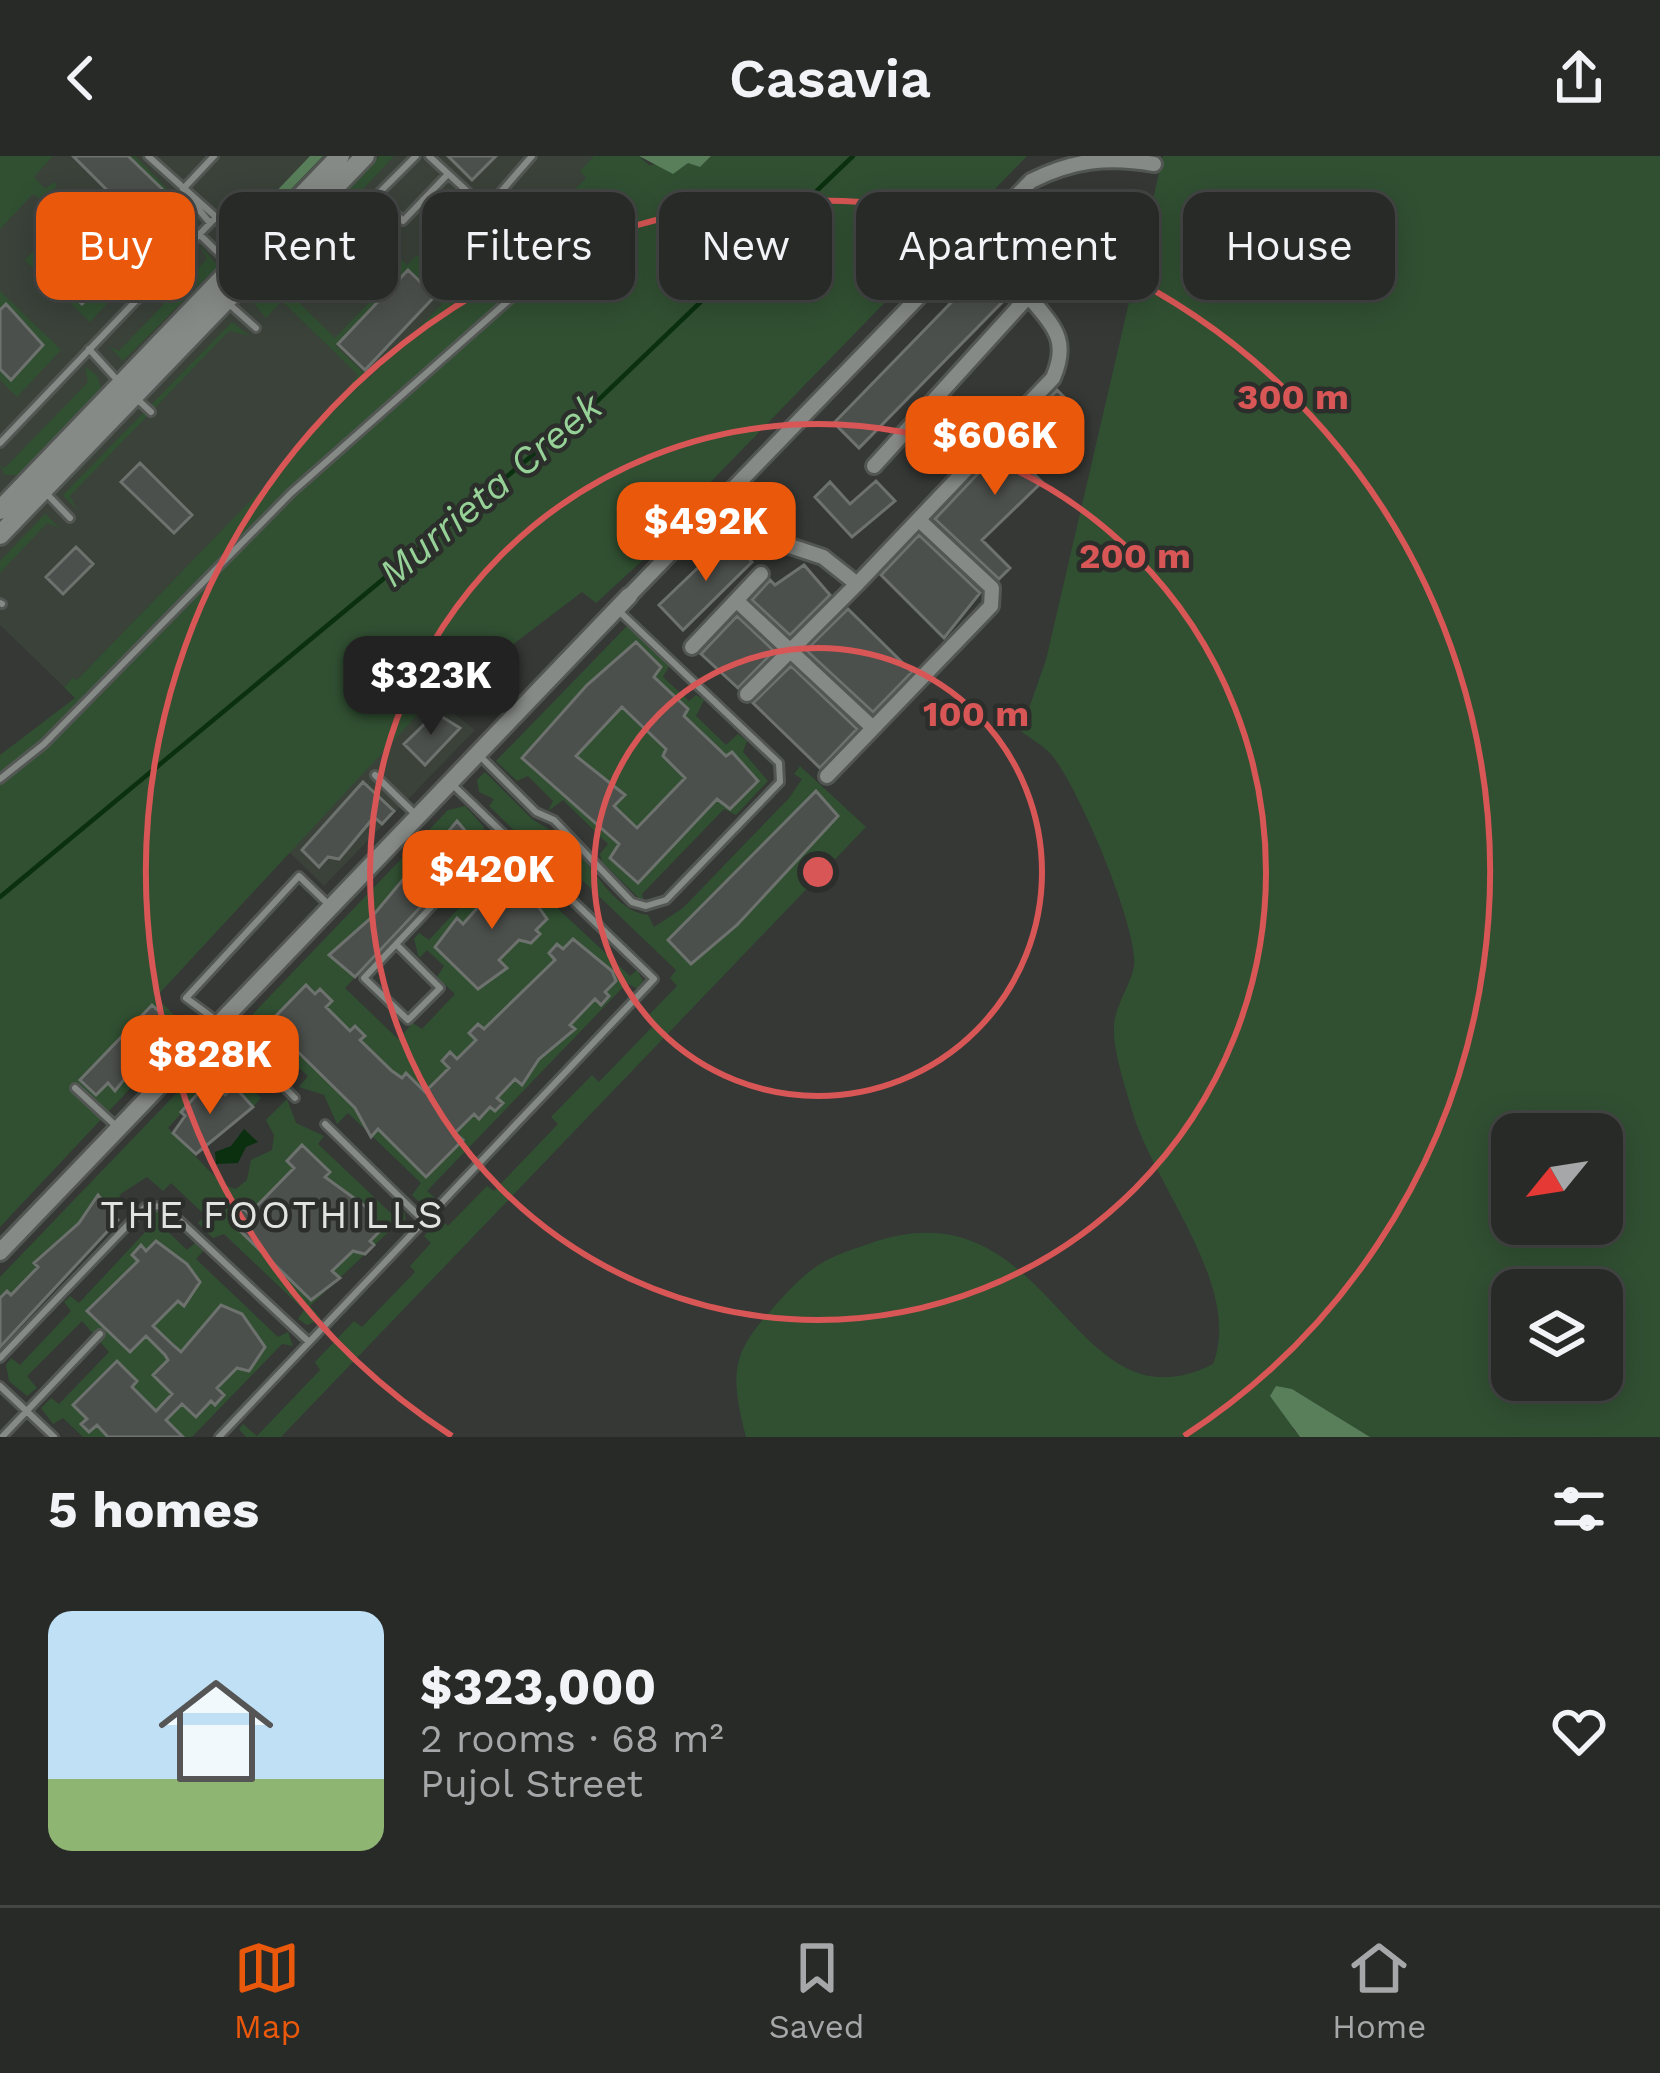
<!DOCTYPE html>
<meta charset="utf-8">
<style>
:root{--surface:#282a28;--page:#303230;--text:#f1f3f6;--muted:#a5a7a8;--line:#444645;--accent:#ea580c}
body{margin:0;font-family:"Work Sans",sans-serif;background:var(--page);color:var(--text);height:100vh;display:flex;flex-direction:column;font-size:45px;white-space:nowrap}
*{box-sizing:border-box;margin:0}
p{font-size:39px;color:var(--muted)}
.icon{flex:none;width:66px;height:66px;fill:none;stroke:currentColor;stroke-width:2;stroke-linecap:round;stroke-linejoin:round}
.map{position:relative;height:1281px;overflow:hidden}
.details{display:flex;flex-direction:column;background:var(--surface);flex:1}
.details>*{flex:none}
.hud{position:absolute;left:36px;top:36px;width:1590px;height:108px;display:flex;gap:24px}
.needle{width:78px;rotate:240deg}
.buttons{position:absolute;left:1491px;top:957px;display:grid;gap:24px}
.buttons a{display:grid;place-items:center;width:132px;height:132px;border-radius:24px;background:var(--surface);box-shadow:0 6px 30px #0003,0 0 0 3px var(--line);font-size:60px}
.price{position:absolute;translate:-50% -102px;padding:0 27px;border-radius:24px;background:var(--accent);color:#fff;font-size:39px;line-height:78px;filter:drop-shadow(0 3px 6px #0008)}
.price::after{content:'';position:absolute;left:50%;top:72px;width:36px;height:27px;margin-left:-18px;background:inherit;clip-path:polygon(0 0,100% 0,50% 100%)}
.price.selected{background:#222;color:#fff}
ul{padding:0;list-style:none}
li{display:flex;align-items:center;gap:36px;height:300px;padding:0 48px}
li+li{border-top:3px solid var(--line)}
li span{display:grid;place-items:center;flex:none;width:336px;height:240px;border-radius:24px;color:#555}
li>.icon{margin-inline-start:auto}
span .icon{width:144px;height:144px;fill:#fffc;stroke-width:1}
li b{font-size:51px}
h2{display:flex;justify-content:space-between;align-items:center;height:144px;padding:0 48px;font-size:51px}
.chip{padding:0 42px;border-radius:24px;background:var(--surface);box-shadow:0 6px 30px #0003,0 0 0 3px var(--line);font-size:42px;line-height:108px}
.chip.selected{background:var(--accent);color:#fff}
header{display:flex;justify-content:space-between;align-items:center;height:156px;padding:0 48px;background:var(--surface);font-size:54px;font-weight:600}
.tabs{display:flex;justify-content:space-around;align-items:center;height:168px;border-top:3px solid var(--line);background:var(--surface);font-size:33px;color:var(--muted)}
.tabs a{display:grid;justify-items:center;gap:6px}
.tabs .selected{color:var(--accent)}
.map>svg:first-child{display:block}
.built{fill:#3a423a}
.green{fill:#315032;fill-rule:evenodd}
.forest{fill:#587f59}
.water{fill:#0a300f}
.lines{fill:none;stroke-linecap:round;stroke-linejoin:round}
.stream{stroke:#0a300f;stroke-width:4.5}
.building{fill:#4c504c;stroke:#6e726e;stroke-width:3;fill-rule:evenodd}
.service-casing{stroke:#535753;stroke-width:12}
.minor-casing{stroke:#535753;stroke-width:20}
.tertiary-casing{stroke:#535753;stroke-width:22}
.secondary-casing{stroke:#535753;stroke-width:24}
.service{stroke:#868a86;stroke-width:6}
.minor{stroke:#868a86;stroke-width:14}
.tertiary{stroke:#868a86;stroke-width:16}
.secondary{stroke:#868a86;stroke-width:18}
.ring{fill:none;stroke:#d85756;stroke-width:6}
.labels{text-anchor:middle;stroke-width:9;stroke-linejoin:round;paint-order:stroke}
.water-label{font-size:39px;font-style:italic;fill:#96d297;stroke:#2b2e2b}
.neighbourhood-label{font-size:39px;letter-spacing:3px;fill:#e0e3e0;stroke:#2b2e2b}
.centre{fill:#d85756;stroke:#2b2e2b;stroke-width:6}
.ring-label{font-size:36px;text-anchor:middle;font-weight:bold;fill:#d85756;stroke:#2b2e2b;stroke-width:9;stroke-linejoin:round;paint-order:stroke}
</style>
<header><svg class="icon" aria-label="back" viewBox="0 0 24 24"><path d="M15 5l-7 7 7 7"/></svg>Casavia<svg class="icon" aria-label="share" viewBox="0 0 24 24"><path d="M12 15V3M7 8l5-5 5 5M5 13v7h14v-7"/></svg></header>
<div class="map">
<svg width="1660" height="1281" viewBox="0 0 1660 1281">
<rect width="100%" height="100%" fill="#353835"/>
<!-- built -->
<path class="built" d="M44 0H323L0 338V46Z
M379 0H608L456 156 443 147 77 524 73 521 64 531 0 469V393Z
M433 541 475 574 324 730 288 695Z"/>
<!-- green -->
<path class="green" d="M0 0H53L34 21 45 33 54 26 57 30 42 45 33 38 0 73Z
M128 0H135L200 66 183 68 188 57Z
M379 0H394L348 49 371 65 367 71 407 109 417 99 427 109 422 115 430 125 446 112 441 121 466 146 586 22 580 15 594 0H639L649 9 688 6 700 11 711 0H1027L699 338 656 392 596 447 582 436 494 503 498 511 490 527 469 525 441 545 433 542 156 841 187 872 0 1071V599L75 542 64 531 73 521 77 524 288 306 358 219 282 145 266 162 252 145 279 104 283 108 313 77 326 73 332 88 320 84 279 127 335 182 392 123 385 113 392 102 346 57 336 62 338 42ZM409 115 442 148 369 222 336 190ZM152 849 177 874 146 906 141 902 115 934 108 927Z
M1163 0H1660V1281H1370L1292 1233 1293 1273 1300 1281H746C728 1210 733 1195 782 1142 815 1106 829 1101 874 1086 1054 1026 1070 1281 1213 1208 1244 1130 1151 1027 1131 951 1124 926 1110 887 1115 862 1119 844 1131 827 1134 810 1139 773 1076 625 1050 597 1042 589 1030 582 1021 575L1046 504ZM1512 978H1602V1068H1512ZM1512 1134H1602V1224H1512Z
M70 56 144 126 138 131 129 124 90 166 25 104Z
M200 89 218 110 123 205 109 190 119 195 207 103Z
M0 135 61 194 17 241 0 224Z
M232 166 250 180 229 175 70 340 77 354 63 339Z
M85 211 97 219 101 232 18 319H5L0 309 5 312 88 226Z
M45 358 60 372 47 367 0 417V405Z
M627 470 669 510 663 521 689 545 696 539 704 544 696 560 726 589 738 578 747 585 743 596 768 625 736 659 724 653 642 738 644 747 602 706 600 698 608 688 563 644 548 655 553 645 528 620 517 625 496 605Z
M800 610 866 671 281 1281H246L239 1273 243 1268 257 1280 320 1214 315 1206 354 1165 362 1171 415 1116 410 1110 431 1087 424 1080 441 1063 448 1070 487 1030 494 1035 558 968 551 961 592 919 599 926 654 869 647 861 677 830 670 822 676 814 533 677 524 684 489 650 494 643 479 636 477 624 485 616 532 663 561 681 559 694 568 702 577 696C597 717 617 756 648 759L654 771 683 752 790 641 802 623 794 618Z
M465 650 484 671 482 686 345 832 398 883 413 867 422 873 455 838 437 821 444 810 427 794 419 802 414 783 419 777 429 784 501 707 496 696 506 693 517 699 512 710 630 820 637 814 643 825 637 833 627 827 427 1035 436 1043 418 1045 412 1039 421 1027 348 957 337 968 324 939 299 931 308 920 284 898 275 907 244 881 248 863 448 654Z
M234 891 263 921 252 933 261 942 253 951 234 931 225 939 216 931 209 938 203 933 168 972 223 1029 236 1033 247 1024 251 1004 272 994 274 979 266 964 287 943 296 967 324 980 318 988 395 1061 404 1055 407 1071 398 1067 310 1150 321 1163 307 1169 298 1163 304 1154 224 1078 213 1082 198 1067 205 1059 171 1027 163 1035 147 1021 119 1039 124 1046 112 1058 118 1064 0 1191V1121L217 895Z
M158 1055 167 1061 161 1069 187 1094 195 1087 203 1095 196 1103 278 1181 288 1176 293 1190 282 1188 192 1281H83L63 1262 53 1268 41 1252 51 1242 59 1248 109 1196 82 1165 27 1220 37 1232 27 1240 9 1225 6 1209 11 1202 20 1209 71 1155 64 1146 70 1140 79 1147 149 1072 143 1065Z"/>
<!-- forest -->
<path class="forest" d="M310 0H323L250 76 241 78 227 65 231 62 239 70 248 65Z
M639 0H711L700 11 688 7 673 18Z
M1276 1230 1292 1233 1370 1281H1300L1270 1240Z"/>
<!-- water -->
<path class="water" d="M244 973 258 986 246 991 238 1007 216 1008 215 996 231 990Z"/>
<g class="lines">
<!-- stream -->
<path class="stream" d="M0 741 593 249 853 0"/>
</g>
<!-- building -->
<path class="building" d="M73 0H128L188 58 183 68 162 85 152 79Z
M448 0H496L472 24Z
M1049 46 1074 73 859 292 834 267Z
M76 75 115 114 82 148 40 112Z
M408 114 435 140 365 214 338 188Z
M6 148 43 189 11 224 0 213V154Z
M1057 234 1065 242 1044 263 1036 256Z
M1032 273 1054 296 1032 316 1042 326 982 384 1010 412 999 423 935 363 1004 290 1009 294Z
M140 307 192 359 174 377 121 326Z
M876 325 895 345 852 381 815 341 830 326 850 348Z
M919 379 980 437 944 482 881 419Z
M729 382 752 406 683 474 659 449Z
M76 391 93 408 63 438 46 421Z
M804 409 830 439 790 479 752 444 770 424 775 429Z
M848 453 912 516 873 556 806 494Z
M737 460 774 495 738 532 701 498Z
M636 486 661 511 654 521 688 553 684 560 726 600 732 596 758 625 730 653 717 643 638 727 610 702 619 688 522 602 587 529ZM622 551 666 593 663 600 685 622 637 672 614 650 625 639 576 600Z
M791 510 857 573 820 612 753 547Z
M436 557 460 572 425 609 404 588Z
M363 626 394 655 382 668 374 661 339 703 328 701 319 711 302 694Z
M816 635 838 660 737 769 691 808 668 784Z
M457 665 478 690 355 821 329 799 371 762 406 720 409 723Z
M504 722 524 730 547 763 536 774 540 778 531 787 519 784 499 804 507 812 478 833 435 791 457 762 463 768Z
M573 783 612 815 616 825 605 836 609 840 601 849 595 843 570 869 575 873 539 903 522 929 515 923 497 942 503 947 495 955 490 951 479 963 474 958 455 977 463 984 426 1021 378 973 371 981 355 952 291 889 284 896 276 888 281 883 267 869 306 829 315 838 320 833 332 845 326 851 350 875 355 870 365 880 360 884 392 915 402 922 406 917 425 936 449 912 442 905 450 896 457 903 476 884 469 877 478 868 484 873 555 804 549 797 557 788 563 793Z
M152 849 178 873 145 907 141 902 115 935 108 927 96 939 80 924Z
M216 930 225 939 234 930 253 951 196 998 173 977 185 960 181 956 203 932 209 938Z
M302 989 330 1016 325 1021 369 1053 381 1074 370 1085 374 1089 365 1098 353 1095 332 1115 340 1122 311 1144 230 1065 243 1052 249 1058 294 1012 287 1005Z
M98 1039 118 1064 0 1191V1142L7 1135 11 1139 38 1111 34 1107 79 1067Z
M156 1085 187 1108 200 1126 184 1150 178 1145 153 1170 174 1190 181 1196 221 1149 242 1158 265 1191 249 1215 237 1212 217 1232 224 1239 215 1249 211 1245 196 1261 182 1248 166 1264 183 1281H108L97 1269 89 1276 81 1268 87 1263 73 1249 117 1205 137 1225 132 1231 156 1255 172 1238 153 1219 168 1204 165 1199 146 1180 130 1196 87 1155 138 1105 132 1099 141 1089 146 1095Z"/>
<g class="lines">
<defs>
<path id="service" d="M148 0 216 61 240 95
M416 0 377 39 403 65 448 18
M429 0 483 50
M183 33 214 0
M184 36 210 67
M360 51 377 39
M317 55 376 113
M199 78 231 109
M427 121 532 0
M228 147 256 172
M89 193 119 226
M137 243 151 256
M0 287 216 61
M46 337 70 362
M0 447 2 448
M481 601 536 656 554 664 632 746 646 750 666 744 780 626 779 607 619 455
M375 619 415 658
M0 623 44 588 291 337 552 106
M396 788 440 832 408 864 364 822 502 676
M75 932 116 970
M295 942 220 867 186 842 299 720 329 749
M325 968 425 1066
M0 1202 145 1051 164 1050 309 1186
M0 1230 54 1281
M2 1281 100 1178
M219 1281 654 823 454 630"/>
<path id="minor" d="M920 261 971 309
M874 310 1094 68
M731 335 781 387 823 401 857 428 747 538
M857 428 1053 222C1069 185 1055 172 1031 143
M629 440 1031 25C1073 4 1108 0 1154 8
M737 445 873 572
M692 491 761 418
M827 620 991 450 992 432 919 364"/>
<path id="tertiary" d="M0 1096 629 440"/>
<path id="secondary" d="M0 354 340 0
M0 379 365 0"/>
</defs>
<!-- service casing -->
<use href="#service" class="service-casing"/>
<!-- minor casing -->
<use href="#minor" class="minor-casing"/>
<!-- tertiary casing -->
<use href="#tertiary" class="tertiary-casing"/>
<!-- secondary casing -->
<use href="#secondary" class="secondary-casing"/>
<!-- service -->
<use href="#service" class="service"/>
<!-- minor -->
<use href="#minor" class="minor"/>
<!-- tertiary -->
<use href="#tertiary" class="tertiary"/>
<!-- secondary -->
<use href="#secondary" class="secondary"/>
</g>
<!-- distance rings -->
<g class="ring">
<circle cx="818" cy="716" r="224"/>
<circle cx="818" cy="716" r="448"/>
<path d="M452 1280A672 672 0 1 1 1184 1280"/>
</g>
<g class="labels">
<!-- water labels -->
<g class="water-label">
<text transform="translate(490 333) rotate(-40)" y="14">Murrieta Creek</text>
</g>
<!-- neighbourhood labels -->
<g class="neighbourhood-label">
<text x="273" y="1072">THE FOOTHILLS</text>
</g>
</g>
<circle cx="818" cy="716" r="18" class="centre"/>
<g class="ring-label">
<text x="1293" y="253">300 m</text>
<text x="1135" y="412">200 m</text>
<text x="976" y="570">100 m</text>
</g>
</svg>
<div class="buttons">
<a><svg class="needle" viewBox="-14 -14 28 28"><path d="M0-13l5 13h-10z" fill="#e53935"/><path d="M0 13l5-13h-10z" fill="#a5a7a8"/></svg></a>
<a><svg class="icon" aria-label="layers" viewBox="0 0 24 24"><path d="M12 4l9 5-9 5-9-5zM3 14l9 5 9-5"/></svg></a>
</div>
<b class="price" style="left:995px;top:342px">$606K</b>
<b class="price" style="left:706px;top:428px">$492K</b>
<b class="price selected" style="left:431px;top:582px">$323K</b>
<b class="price" style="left:492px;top:776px">$420K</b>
<b class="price" style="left:210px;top:961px">$828K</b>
<div class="hud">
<a class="chip selected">Buy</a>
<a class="chip">Rent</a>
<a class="chip">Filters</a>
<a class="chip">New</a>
<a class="chip">Apartment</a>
<a class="chip">House</a>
</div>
</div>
<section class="details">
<h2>5 homes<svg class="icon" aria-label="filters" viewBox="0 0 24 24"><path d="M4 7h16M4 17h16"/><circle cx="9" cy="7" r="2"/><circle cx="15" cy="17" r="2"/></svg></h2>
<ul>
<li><span style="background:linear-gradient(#bfe0f5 70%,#8fb573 0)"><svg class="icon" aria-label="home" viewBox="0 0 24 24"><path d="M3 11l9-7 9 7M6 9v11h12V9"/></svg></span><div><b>$323,000</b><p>2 rooms · 68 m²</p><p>Pujol Street</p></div><svg class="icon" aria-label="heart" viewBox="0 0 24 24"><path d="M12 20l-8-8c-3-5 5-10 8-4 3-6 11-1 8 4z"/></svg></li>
</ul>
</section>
<nav class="tabs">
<a class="selected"><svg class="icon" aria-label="map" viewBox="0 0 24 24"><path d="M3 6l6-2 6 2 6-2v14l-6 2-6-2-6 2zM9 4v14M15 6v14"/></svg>Map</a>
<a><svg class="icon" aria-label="saved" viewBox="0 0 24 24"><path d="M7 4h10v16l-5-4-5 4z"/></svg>Saved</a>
<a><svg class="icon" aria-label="home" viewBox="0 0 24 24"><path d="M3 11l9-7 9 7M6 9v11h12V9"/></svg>Home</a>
</nav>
